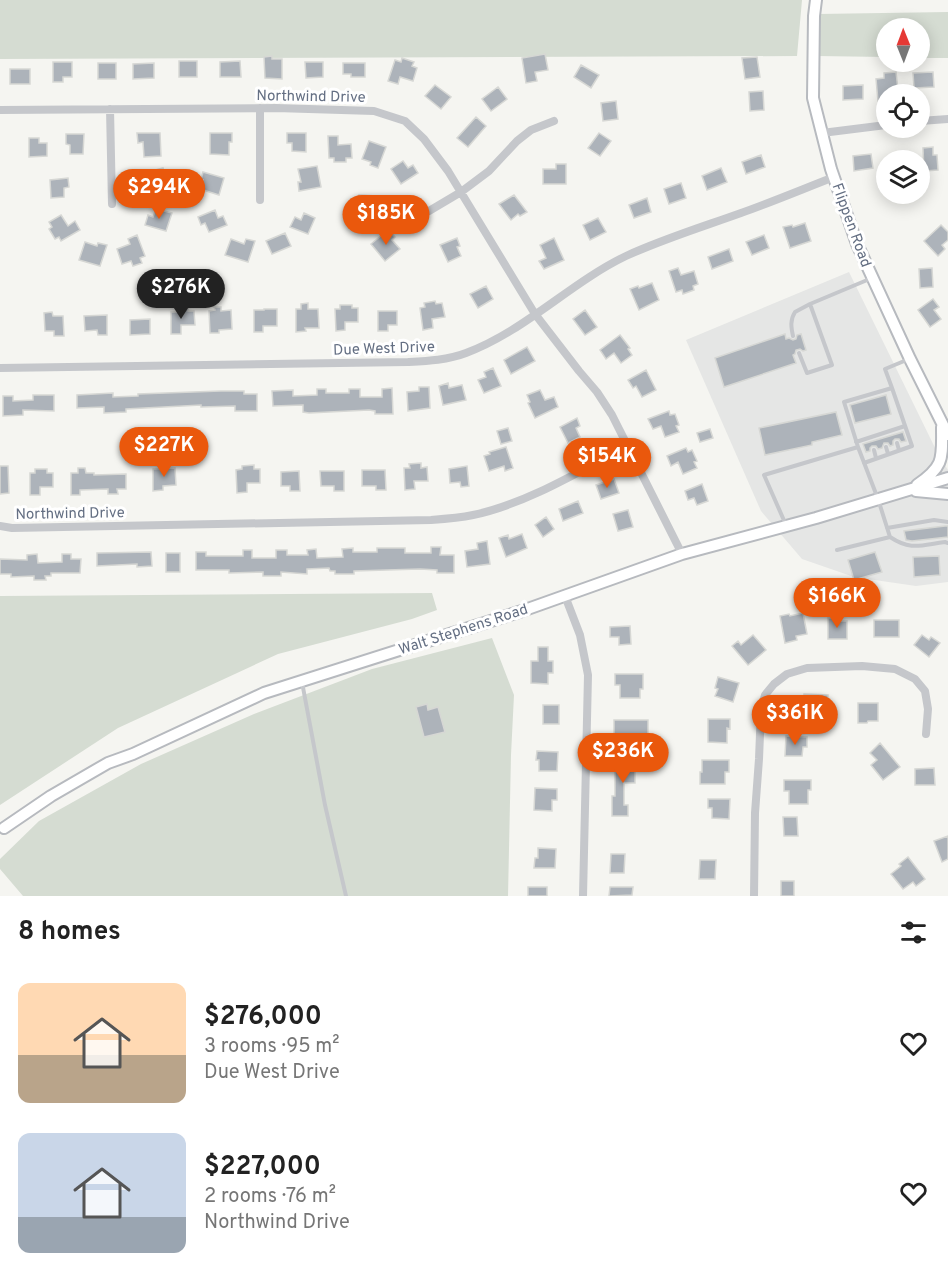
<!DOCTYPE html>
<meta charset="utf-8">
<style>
:root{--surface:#fff;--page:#f6f6f6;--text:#222;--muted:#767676;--accent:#ea580c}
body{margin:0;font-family:Overpass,sans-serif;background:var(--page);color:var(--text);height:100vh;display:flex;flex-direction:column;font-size:22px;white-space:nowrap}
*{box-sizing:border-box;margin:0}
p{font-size:20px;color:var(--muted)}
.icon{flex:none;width:33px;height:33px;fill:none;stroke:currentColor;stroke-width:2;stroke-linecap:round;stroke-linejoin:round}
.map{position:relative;height:896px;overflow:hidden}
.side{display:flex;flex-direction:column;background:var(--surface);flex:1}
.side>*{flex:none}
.needle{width:39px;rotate:359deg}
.fabs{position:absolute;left:876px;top:18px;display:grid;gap:12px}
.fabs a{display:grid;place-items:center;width:54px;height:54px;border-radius:50%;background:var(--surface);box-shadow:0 3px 15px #0003;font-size:30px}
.price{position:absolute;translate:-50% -51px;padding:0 14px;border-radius:21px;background:var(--accent);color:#fff;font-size:20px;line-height:39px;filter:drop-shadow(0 2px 3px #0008)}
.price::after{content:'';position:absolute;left:50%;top:36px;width:18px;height:14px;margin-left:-9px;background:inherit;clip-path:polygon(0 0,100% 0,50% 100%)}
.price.active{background:#222;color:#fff}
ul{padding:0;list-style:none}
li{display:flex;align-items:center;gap:18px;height:150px;padding:0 18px}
li span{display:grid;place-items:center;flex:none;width:168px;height:120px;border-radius:12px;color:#555}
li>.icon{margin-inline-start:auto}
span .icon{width:72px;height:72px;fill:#fffc;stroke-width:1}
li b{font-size:26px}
h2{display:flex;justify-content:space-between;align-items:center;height:72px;padding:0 18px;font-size:26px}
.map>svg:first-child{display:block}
.built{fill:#e5e6e5}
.green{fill:#d5dcd2}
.building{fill:#adb3ba;stroke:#d6d7d4;stroke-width:1.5}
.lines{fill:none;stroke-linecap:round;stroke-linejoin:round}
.secondary-casing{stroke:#b7babf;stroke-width:14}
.lane{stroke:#c5c7cb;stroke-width:4}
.street{stroke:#c5c7cb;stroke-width:8}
.secondary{stroke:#fff;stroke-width:10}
.labels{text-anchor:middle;stroke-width:6;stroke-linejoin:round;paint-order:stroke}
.street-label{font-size:15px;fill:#646f83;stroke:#fff}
</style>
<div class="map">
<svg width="948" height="896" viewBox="0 0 948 896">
<rect width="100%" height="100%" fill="#f5f5f1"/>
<!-- built -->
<path class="built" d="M849 272 939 456 948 470V582L916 586 854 577 802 559 761 511 686 340Z"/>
<!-- green -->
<path class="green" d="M0 0H802L797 56 0 59Z
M948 12V58H920V28H886V57L817 56 818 14Z
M432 593 437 610 412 619 278 654 118 728 0 805V596Z
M492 638 514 695 511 755 508 896H23L0 869V859L39 821 141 764 254 714 372 669Z"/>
<!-- building -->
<path class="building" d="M545 54 548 70 535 72 537 81 526 83 522 58Z
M272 56V59H282V79L265 78 264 57Z
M757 57 760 77 745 79 742 58Z
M402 58 414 62 412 66 417 68 413 81 400 77 398 84 388 81 395 60 401 62Z
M179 61H197V77H179Z
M240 61 241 77H220V62Z
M53 62H72V77H63V82H53Z
M305 62H323V77L306 78Z
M98 63H116V79H98Z
M154 63V78L133 79V64Z
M343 63H365V77H351V74H343Z
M581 65 599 75 591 88 574 77Z
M10 69H30V84H10Z
M896 72 898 90 887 92 886 100 878 101 876 79 884 78V73Z
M933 72 934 87 914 88 913 73Z
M435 85 451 97 441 109 425 96Z
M863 85V99L843 100V86Z
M498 87 507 99 491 111 482 99Z
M763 91 764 110 750 111 749 92Z
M616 101 618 119 603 121 601 103Z
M476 117 486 126 468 147 457 138Z
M137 133H160L161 156 144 157 143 142 138 143Z
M210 133H232V142H229V155L210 154Z
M287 133H306V152L292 151V143H287Z
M599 133 611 141 600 156 588 148Z
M66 134H84L83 154H70V145L66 144Z
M328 136H338V145L351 144 352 158H346V162H334V158H329Z
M29 138H39V143H47V156L29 157Z
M369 141 386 147 378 168 370 165 371 162 362 159Z
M933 147V155H937L938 170 924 171 923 148Z
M871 154 873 168 854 171 853 156Z
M761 155 765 167 746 174 742 162Z
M403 161 408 168 413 165 418 173 401 184 391 169Z
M556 164H566V184H543V169H556Z
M317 166 321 187 299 191 298 182H301L298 169Z
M163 168 169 191 152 195 149 182 146 183 144 173Z
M721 168 727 182 707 190 702 176Z
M203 172 224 178 219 195 200 189 203 180H201Z
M68 178 69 187 64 188V197L51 198 50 180Z
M681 183 686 198 669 204 664 189Z
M359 195 376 196 375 211H380V219H358V202H359Z
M514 195 527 212 520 216 518 214 511 220 499 204Z
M647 198 651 212 634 218 629 205Z
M156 209 172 213 166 231 145 225 148 215 153 217Z
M215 210 218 218 223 216 227 225 209 232 205 223 201 225 198 217Z
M304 213 315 218 308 234 290 227 295 217 301 220Z
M61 215 68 226 75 221 80 230 61 241 59 237 55 239 49 229 52 227 49 222Z
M598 218 606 232 590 240 583 225Z
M805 223 811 241 790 248 783 227 792 225 793 227Z
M941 225 948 232V240L942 245 945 249 938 256 924 241Z
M388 230 395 237 392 240 400 249 385 261 371 244Z
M285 233 291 246 272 254 266 241Z
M137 235 145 256 140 258 142 263 133 266 131 261 122 264 117 249 130 244 128 239Z
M764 235 769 248 752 255 746 242Z
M457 238 460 246 457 247 461 256 448 262 440 245Z
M554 238 564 260 544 269 539 261 546 258 540 245Z
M231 239 244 244 246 239 255 241 248 262 225 255Z
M85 242 97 246 98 243 107 245 100 266 79 260Z
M729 249 733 261 712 269 708 257Z
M678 268 681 275 694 271 698 284 693 286 694 290 683 294 682 290 676 292 669 271Z
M932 268 933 287 920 288 919 269Z
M652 283 659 300 639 310 630 289 638 286 639 288Z
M486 286 493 299 478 308 470 294Z
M933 299 939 307 934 310 941 319 930 327 918 310Z
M435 301 436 304 442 303 445 317 432 319 433 328 423 330 420 308 425 307 424 303Z
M308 303V309H318L319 328H305L306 331 296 332V309H301V304Z
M340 305H352V308H358V322H345V330L336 331 335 309H340Z
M214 307H221V311L231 310 232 329 219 330V333H210L209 311 215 310Z
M177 308H188V311H194L195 325H181V334H171V312H177Z
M264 309H277V326H263V332H254V310H264Z
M585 310 597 327 585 335 573 319Z
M378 311H397V325H388V331H378Z
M52 312 53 316H63L64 336H54V331H45L44 313Z
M107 315V335H98L97 330 85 331 84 316Z
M150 319V334L130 335V320Z
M785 334 786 339 789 338 793 340 796 339 797 335 801 334 806 350 803 351 800 349 796 350 795 354 793 355 796 363 724 387 715 358Z
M620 335 630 348 628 349 632 355 621 363 614 353 606 359 600 350Z
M527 347 535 361 511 374 504 360Z
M493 368 501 386 484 393 478 380 486 377 484 372Z
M646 370 656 390 642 397 636 386 633 388 628 380Z
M448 383 449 388 462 385 466 400 443 405 439 386Z
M419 387H429L430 408 408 411 407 392 419 391Z
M392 388 393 414H375V411L369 410 309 413 303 412V405L273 406 272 391 293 390V396L317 395V389H326V393H349V389H360V397H382V389Z
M540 390 545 400 554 397 558 407 535 418 528 403 530 402 527 395Z
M221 391H244V394H257V411H235V406L201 407V405L126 409V412L104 413V407L77 408V395L113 393V397L138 396V394Z
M33 395H54V411L23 410V415L3 416V396H13V401L33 400Z
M886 395 891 414 855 423 850 405Z
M669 411 670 415 675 414 679 425 676 426 679 432 665 437 661 426 653 429 648 419Z
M836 412 842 435 812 442V445L765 455 759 428Z
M577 418 580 426 576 428 580 437 568 443 560 427Z
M508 428 512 441 501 444 497 431Z
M710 429 713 438 700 442 697 433Z
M903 432 906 441 901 442 899 439H895L893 441V445L890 446 888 443H884L882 448 878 449 876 446H872L870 448V451L866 452 863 444Z
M506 447 513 468 505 471 504 466 489 471 484 456 490 454 489 452Z
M686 448 688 452 692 450 697 461 694 462 697 468 683 474 678 462 671 466 667 456Z
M421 463V468L427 467 428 481H414L415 489 405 490 404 468H410L409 464Z
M254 465V469H260V483H247V492L237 493 236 470 242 469V466Z
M0 466H8L9 493 0 494Z
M467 466 469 486 461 487 460 482 450 483 449 469Z
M78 468H85L86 473H94V475L126 474V489H117L118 494H108V489L80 490V495H71V473H78Z
M175 468 176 485 163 486V490L153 491V469Z
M35 469H47V473H53V487H40V495H30V473H35Z
M362 470H385L386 490H376V486H362Z
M299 471 300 491H290V486H281V472Z
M320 471H344V491H334V486H321Z
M614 479 619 493 601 499 596 485Z
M702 484 708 501 697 505 694 498 688 500 685 491Z
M578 501 583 513 563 521 559 509Z
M628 510 633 527 618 531 613 514Z
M546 517 554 529 543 537 535 525Z
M945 526H948V537L912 541 906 540 904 531Z
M522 534 527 548 506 557 499 538 508 535 509 539Z
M487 541 490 564 467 567 465 551 478 549 477 543Z
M431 547H441L440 555H454V573H437V570L420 569 354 571V574H335V571H330L329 568 307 569V574L281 572V576H263V572L229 573V570H196V552H206V556H243V550H252V558H276V550H287V555H308L307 550 316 549 317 558 343 557 342 549 353 548V552H377V548H405V553H431Z
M151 552 152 566 137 567V564L97 566V553Z
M875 552 882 572 854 580 848 560Z
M166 553H180V572H166Z
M37 554 38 563 62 562V554H71V559H81L80 573H51V576H45L46 580H34V576L11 577V574H0V559L27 560V555Z
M939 556 940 575 914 577 913 557Z
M803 613 807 634 796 636 797 640 785 643 780 616 789 614 790 616Z
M828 618H839V621H847V639H828Z
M874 620H899V637H874Z
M630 626 631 644 619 645V637H610V627Z
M753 635 766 650 748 665 732 646 738 641 741 645Z
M922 635 929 640 931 637 940 643 929 657 914 645Z
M538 647H548V661H553V673H548V684L531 683V661H538Z
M615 674H643V689H640V698H620V685H615Z
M718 677 739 683 733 702 715 696 718 689 715 688Z
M804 694 828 695V716H811V711H804Z
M858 703H878V721H868L867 723H858Z
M427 704 428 710 438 707 445 732 424 737 416 707Z
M543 705H559V724H543Z
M708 719H730V729L727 728V743L708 742Z
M614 720H648V734H630V739H614Z
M786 736 807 737V747H803L802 756H785Z
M880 743 900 767 883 780 871 765 877 760 870 753Z
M537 751 558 752 557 771H539V760H536Z
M616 758H637V765H635V783H624V805H628V816H612V796H615V772H616Z
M702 760H729V772H725V784H700V772H702Z
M934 768 935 785H915V769Z
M784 780H811V790H808V804H789V791H784Z
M535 788 557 789V800H552V811L534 810Z
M708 799H730L729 819 712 818V808H708Z
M783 817H797L798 836H784Z
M948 836V859L942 862 934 841Z
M538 848 556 849 555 868H534L535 858H538Z
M611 854H625L624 873H610Z
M908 857 925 879 916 886 913 882 903 889 891 874 901 866 899 864Z
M700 860H716L715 879H699Z
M781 881H794V896H781Z
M528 887H547V896H528Z
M610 887H633L632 895 609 896Z"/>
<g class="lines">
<defs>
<path id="secondary" d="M816 0 814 16 813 98 831 169 857 244 910 359 948 435
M917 485C945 466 942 458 942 427
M916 491 948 494
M4 828 51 796 108 763 133 754 264 693 522 611 682 554 816 518 948 478"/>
</defs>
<!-- secondary casing -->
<use href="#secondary" class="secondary-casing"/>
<!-- lane -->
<path class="lane" d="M793 336C791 327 790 320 795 312L810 304
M799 353 807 373 832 365 810 304 872 278
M856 442 905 426
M897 443 899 450
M886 447 888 454
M874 450 876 458
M864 463 912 446 892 388
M786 525 764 475 858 447 844 402 892 388 885 369 909 359
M887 528 934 520 948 522
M890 537C911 551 921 545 945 542L948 543
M837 550 890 537 878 499 858 447
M302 682 325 805 346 896"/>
<!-- street -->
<path class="street" d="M260 108V200
M110 109 112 204
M0 110 276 108 374 111 405 121 424 139 448 171 535 314 579 371 597 392 612 415 682 554
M920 121 948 119
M822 133 886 125
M429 211 461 192 489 171 517 141 531 130 554 121
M0 368 408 362C427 361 448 360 466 353 525 331 570 283 626 256 663 239 702 227 741 213 772 202 803 189 834 177
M0 526 12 528 431 520C445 519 459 518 473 515 526 504 580 471 629 445
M565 596 580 635 588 675 583 896
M754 896 755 813 759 759 761 709 765 695 774 684 787 674 807 668 862 666 895 669 915 679 925 691 928 709 926 734"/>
<!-- secondary -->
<use href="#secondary" class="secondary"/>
</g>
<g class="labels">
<!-- street labels -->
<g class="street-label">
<text transform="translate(311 96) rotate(1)" y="5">Northwind Drive</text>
<text transform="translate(852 225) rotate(70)" y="5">Flippen Road</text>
<text transform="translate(384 348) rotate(-2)" y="5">Due West Drive</text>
<text transform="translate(70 513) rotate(-1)" y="5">Northwind Drive</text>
<text transform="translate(463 629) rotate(-18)" y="5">Walt Stephens Road</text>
</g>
</g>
</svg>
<div class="fabs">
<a><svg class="needle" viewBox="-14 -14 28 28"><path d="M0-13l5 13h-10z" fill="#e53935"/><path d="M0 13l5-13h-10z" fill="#767676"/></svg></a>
<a><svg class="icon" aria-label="locate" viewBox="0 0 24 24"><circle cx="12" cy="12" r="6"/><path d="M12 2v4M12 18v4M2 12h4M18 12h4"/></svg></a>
<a><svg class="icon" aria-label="layers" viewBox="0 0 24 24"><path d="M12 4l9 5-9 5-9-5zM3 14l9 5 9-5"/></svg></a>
</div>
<b class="price" style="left:159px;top:220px">$294K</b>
<b class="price" style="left:386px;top:246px">$185K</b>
<b class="price active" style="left:181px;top:320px">$276K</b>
<b class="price" style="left:164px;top:478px">$227K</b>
<b class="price" style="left:607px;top:489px">$154K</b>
<b class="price" style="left:837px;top:629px">$166K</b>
<b class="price" style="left:795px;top:746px">$361K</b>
<b class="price" style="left:623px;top:784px">$236K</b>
</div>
<section class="side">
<h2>8 homes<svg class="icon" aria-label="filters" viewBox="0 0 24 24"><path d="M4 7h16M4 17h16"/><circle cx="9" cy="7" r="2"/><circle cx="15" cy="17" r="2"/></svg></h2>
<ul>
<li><span style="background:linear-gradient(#ffd9b3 60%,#b9a48a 0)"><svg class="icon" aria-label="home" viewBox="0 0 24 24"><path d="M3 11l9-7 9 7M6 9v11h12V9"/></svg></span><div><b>$276,000</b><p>3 rooms · 95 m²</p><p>Due West Drive</p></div><svg class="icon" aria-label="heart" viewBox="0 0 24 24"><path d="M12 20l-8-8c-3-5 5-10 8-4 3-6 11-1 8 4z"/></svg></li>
<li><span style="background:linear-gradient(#c9d6e8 70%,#9aa5b1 0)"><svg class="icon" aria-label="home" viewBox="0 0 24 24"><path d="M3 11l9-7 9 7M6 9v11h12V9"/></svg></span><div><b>$227,000</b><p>2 rooms · 76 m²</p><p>Northwind Drive</p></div><svg class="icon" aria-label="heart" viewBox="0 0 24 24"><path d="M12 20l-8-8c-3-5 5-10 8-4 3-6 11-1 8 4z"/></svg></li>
</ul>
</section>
